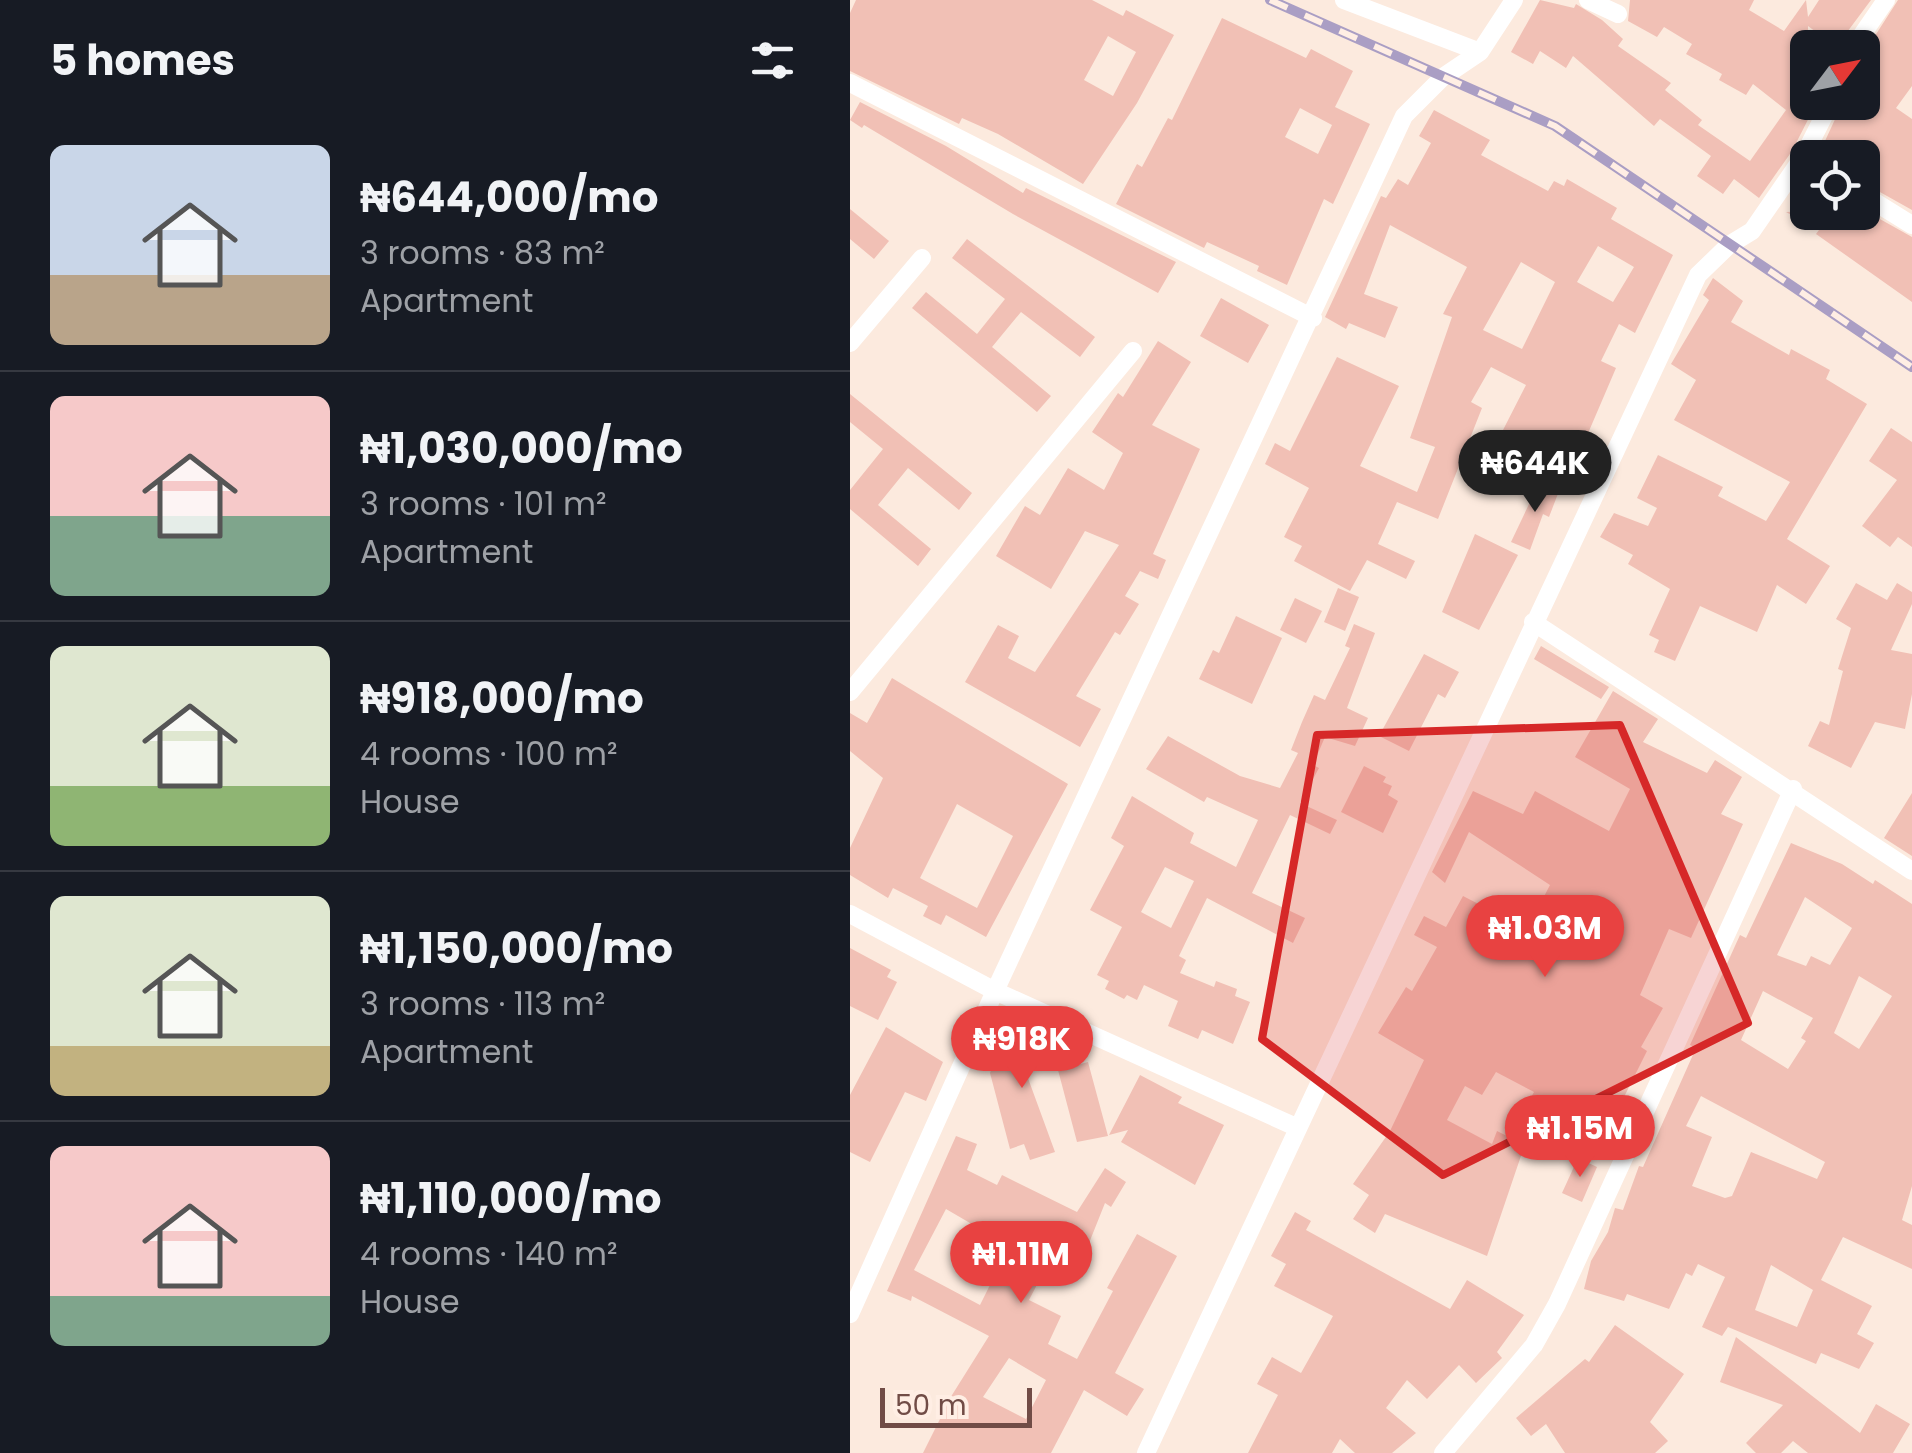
<!DOCTYPE html>
<meta charset="utf-8">
<style>
:root{--surface:#171b24;--page:#20242c;--text:#f1f3f6;--muted:#9ea1a6;--line:#363941;--accent:#e84241}
body{margin:0;font-family:Poppins,sans-serif;background:var(--page);color:var(--text);height:100vh;display:flex;flex-direction:column;font-size:38px;white-space:nowrap}
*{box-sizing:border-box;margin:0}
p{font-size:32px;color:var(--muted)}
.icon{flex:none;width:55px;height:55px;fill:none;stroke:currentColor;stroke-width:2;stroke-linecap:round;stroke-linejoin:round}
.map{position:relative;flex:1;overflow:hidden}
.details{display:flex;flex-direction:column;background:var(--surface);width:850px}
.details>*{flex:none}
.needle{width:65px;rotate:58deg}
.controls{position:absolute;left:940px;top:30px;display:grid;gap:20px}
.controls a{display:grid;place-items:center;width:90px;height:90px;border-radius:15px;background:var(--surface);box-shadow:0 2px 8px #0004;font-size:50px}
.scale{position:absolute;left:30px;bottom:25px;width:152px;box-sizing:border-box;padding-left:10px;border:5px solid #714c46;border-top:0;font-size:28px;line-height:35px;white-space:nowrap;color:#714c46;-webkit-text-stroke:8px #ffeee4;paint-order:stroke}
.price{position:absolute;translate:-50% -85px;padding:0 22px;border-radius:35px;background:var(--accent);color:#fff;font-size:32px;line-height:65px;filter:drop-shadow(0 2px 5px #0008)}
.price::after{content:'';position:absolute;left:50%;top:60px;width:30px;height:22px;margin-left:-15px;background:inherit;clip-path:polygon(0 0,100% 0,50% 100%)}
.price.active{background:#222;color:#fff}
ul{padding:0;list-style:none}
li{display:flex;align-items:center;gap:30px;height:250px;padding:0 50px}
li+li{border-top:2px solid var(--line)}
li span{display:grid;place-items:center;flex:none;width:280px;height:200px;border-radius:15px;color:#555}
li>.icon{margin-inline-start:auto}
span .icon{width:120px;height:120px;fill:#fffc;stroke-width:1}
li b{font-size:42px}
h2{display:flex;justify-content:space-between;align-items:center;height:120px;padding:0 50px;font-size:42px}
main{display:flex;flex:1;min-height:0}
.map>svg:first-child{display:block}
.building{fill:#f1c0b5;fill-rule:evenodd}
.lines{fill:none;stroke-linecap:round;stroke-linejoin:round}
.minor{stroke:#fff;stroke-width:18}
.rail-casing{stroke:#aa9ec4;stroke-width:10}
.rail{stroke:#ffeee4;stroke-width:6;stroke-dasharray:19;stroke-linecap:butt}
.marked{fill:#d62828;fill-opacity:0.2;stroke:#d62828;stroke-width:8;stroke-linejoin:round}
</style>
<main>
<section class="details">
<h2>5 homes<svg class="icon" aria-label="filters" viewBox="0 0 24 24"><path d="M4 7h16M4 17h16"/><circle cx="9" cy="7" r="2"/><circle cx="15" cy="17" r="2"/></svg></h2>
<ul>
<li><span style="background:linear-gradient(#c9d6e8 65%,#b9a48a 0)"><svg class="icon" aria-label="home" viewBox="0 0 24 24"><path d="M3 11l9-7 9 7M6 9v11h12V9"/></svg></span><div><b>₦644,000/mo</b><p>3 rooms · 83 m²</p><p>Apartment</p></div></li>
<li><span style="background:linear-gradient(#f6c9c9 60%,#7fa58c 0)"><svg class="icon" aria-label="home" viewBox="0 0 24 24"><path d="M3 11l9-7 9 7M6 9v11h12V9"/></svg></span><div><b>₦1,030,000/mo</b><p>3 rooms · 101 m²</p><p>Apartment</p></div></li>
<li><span style="background:linear-gradient(#dfe7d0 70%,#8fb573 0)"><svg class="icon" aria-label="home" viewBox="0 0 24 24"><path d="M3 11l9-7 9 7M6 9v11h12V9"/></svg></span><div><b>₦918,000/mo</b><p>4 rooms · 100 m²</p><p>House</p></div></li>
<li><span style="background:linear-gradient(#dfe7d0 75%,#c2b280 0)"><svg class="icon" aria-label="home" viewBox="0 0 24 24"><path d="M3 11l9-7 9 7M6 9v11h12V9"/></svg></span><div><b>₦1,150,000/mo</b><p>3 rooms · 113 m²</p><p>Apartment</p></div></li>
<li><span style="background:linear-gradient(#f6c9c9 75%,#7fa58c 0)"><svg class="icon" aria-label="home" viewBox="0 0 24 24"><path d="M3 11l9-7 9 7M6 9v11h12V9"/></svg></span><div><b>₦1,110,000/mo</b><p>4 rooms · 140 m²</p><p>House</p></div></li>
</ul>
</section>
<div class="map">
<svg width="1062" height="1453" viewBox="0 0 1062 1453">
<rect width="100%" height="100%" fill="#fceade"/>
<!-- building -->
<path class="building" d="M6 0H242L273 16 276 10 324 35 287 103 233 184 148 134 112 118 109 124 0 71V13ZM258 36 286 52 263 96 234 80Z
M690 0 724 8 726 4 752 20 773 39 768 46 821 83 815 90 852 120 848 125 900 161 936 110 903 84 896 95 869 80 872 74 836 54 842 44 814 27 807 37 778 21 780 0H904L899 10 934 31 956 0 958 17 969 0H1021L986 47 958 26V102H967L942 151 909 198 884 179 873 194 847 176 861 156 810 119 804 126 723 56 716 68 690 51 683 64 661 52Z
M1048 0H1062V86L1046 108 1062 119V210L1012 182V158H970L969 154 993 102H1012V56Z
M372 18 456 58 461 49 503 71 485 107 520 124 483 204 474 199 437 285 407 271 409 266 357 242 354 248 266 204 287 164 292 167 318 118 322 120ZM450 108 482 125 468 154 435 137Z
M10 102 96 146 173 193 176 188 326 262 308 293 163 214 14 125 12 128 0 120Z
M584 110 640 140 631 155 698 191 704 181 714 186 717 179 767 208 761 219 823 255 785 333 769 324 751 361 766 368 724 466 653 430 676 385 641 367 621 402 632 408 588 519 547 502 528 544 565 561 556 579 517 560 500 591 444 561 452 546 434 537 459 488 415 464 425 443 440 451 487 357 549 386 510 466 567 492 585 447 560 438 602 317 593 314 617 267 540 225 514 294 548 307 535 338 499 323 496 329 475 317 531 196 536 198 548 179 558 185 581 143 569 136ZM748 246 784 267 763 302 727 282ZM671 262 705 282 672 349 633 330Z
M0 209 39 241 24 259 0 239Z
M1012 209 1062 237V302L966 234 969 230 936 212Z
M117 239 245 337 230 357 171 312 142 347 201 396 187 412 62 308 76 292 127 334 155 299 102 258Z
M863 278 893 301 881 322 939 355 941 349 980 370 976 379 1017 404 937 539 980 566 956 604 927 585 907 632 850 606 825 661 804 652 809 640 799 635 820 589 778 564 783 555 750 537 764 513 798 526 807 508 787 498 808 455 873 487 868 496 916 521 940 482 824 420 846 380 821 364 859 300 853 295Z
M371 298 419 325 398 363 350 336Z
M308 341 341 362 302 425 350 449 303 554 316 560 308 579 290 571 275 596 289 604 270 635 265 632 226 696 251 709 230 747 115 682 148 625 169 636 158 658 185 672 269 545 235 531 201 589 146 556 175 506 190 515 218 468 254 490 273 453 242 432 268 393 273 397Z
M0 394 122 493 109 510 58 468 28 505 81 549 68 566 0 509V490L33 449 0 422Z
M1041 428 1062 442V547L1048 537 1040 547 1012 526 1047 480 1019 461Z
M689 483 709 491 699 517 693 514 680 550 661 542Z
M625 534 668 555 629 630 592 612Z
M1006 583 1037 600 1047 583 1062 592V604L1041 650 1062 654V694L1055 729 1025 722 1001 768 958 746 970 721 979 725 993 671 988 669 1001 628 986 619Z
M488 588 509 597 495 631 474 622Z
M445 598 472 611 456 643 430 630Z
M386 616 432 638 402 704 349 679 363 650 369 653Z
M504 624 525 633 497 708 518 718 505 746 475 737 463 765 469 768 450 803 487 820 480 834 440 815 402 893 455 918 443 943 357 898 329 956 336 960 330 973 364 987 366 981 387 989 385 996 400 1002 383 1044 352 1030 348 1039 318 1026 328 1001 294 985 287 1000 277 995 274 999 255 989 259 981 247 975 272 927 240 910 274 846 261 838 282 796 344 833 340 843 386 867 408 820 357 797 354 802 296 769 318 736 390 776 430 788 448 753 441 750 452 722 464 695 475 700 500 648 495 646ZM315 867 344 881 321 928 291 912Z
M691 646 759 687 751 699 684 659Z
M574 654 609 672 595 698 588 694 559 751 529 736Z
M42 678 218 784 136 937 96 915 91 925 73 916 78 906 43 888 38 898 0 875V848L33 778 0 751V713L17 723ZM107 804 163 836 127 908 70 878Z
M763 691 808 719 793 742 857 773 865 760 892 777 871 814 893 824 841 938 819 929 790 995 813 1008 791 1047 797 1051 764 1117 758 1114 747 1137 694 1110 675 1144 637 1256 535 1214 525 1233 503 1219 519 1195 503 1184 540 1131 574 1060 528 1033 556 987 562 991 587 947 564 935 574 916 596 927 613 896 677 929 700 885 619 832 595 883 582 872 623 791 673 814 685 791 759 831 780 789 725 757ZM646 1072 684 1092 659 1137 647 1131 642 1144 597 1120 615 1086 632 1095Z
M514 766 536 777 533 782 542 786 538 795 548 801 533 833 491 812Z
M1062 793V856L1034 838Z
M941 843 992 864 1023 884 1025 880 1062 904V1186L1052 1220 1062 1225V1269L993 1237 971 1280 1022 1306 1007 1334 1024 1343 1009 1369 971 1353 966 1364 878 1327 872 1336 852 1327 875 1277 848 1264 842 1276 836 1273 819 1309 777 1294 774 1301 734 1289 741 1261 758 1232 765 1208 773 1210 789 1166 793 1167 846 1048 840 1045 890 935 896 938ZM955 897 1002 928 980 965 961 956 956 966 927 955ZM1009 976 1042 996 1009 1049 984 1033ZM913 991 963 1018 951 1038 956 1041 938 1069 891 1040ZM851 1096 975 1162 967 1179 901 1152 882 1196 875 1198 842 1186 862 1137 836 1126ZM921 1265 963 1290 947 1327 905 1310Z
M0 948 41 970 37 977 47 982 28 1020 0 1006Z
M190 1025 202 1062 175 1070 205 1152 180 1160 174 1144 160 1149 140 1073 155 1036Z
M36 1027 93 1062 76 1101 55 1092 20 1162 0 1152V1095Z
M238 1062 258 1136 227 1142 208 1070Z
M290 1075 332 1097 328 1103 374 1125 345 1185 271 1142 278 1130 259 1135Z
M106 1136 127 1144 117 1170 147 1185 152 1175 227 1212 255 1168 276 1182 261 1207 255 1203 231 1263 204 1252 179 1300 211 1316 198 1344 227 1359 263 1291 257 1288 287 1234 327 1256 265 1373 294 1389 277 1416 234 1390 201 1453H73L102 1395 139 1336 62 1296 61 1301 37 1291ZM96 1209 144 1237 136 1253 152 1261 130 1305 64 1270ZM159 1358 196 1380 176 1419 133 1397Z
M728 1158 747 1167 732 1202 712 1193Z
M445 1212 461 1221 456 1230 600 1309 617 1280 674 1315 647 1352 652 1358 626 1383 609 1365 577 1399 557 1380 536 1408 566 1433 542 1453H505L490 1439 482 1453H398L428 1395 407 1384 422 1357 451 1373 483 1316 424 1286 436 1264 421 1256Z
M765 1325 834 1374 800 1422 818 1441 805 1453H715L696 1424 681 1436 666 1418 735 1359 739 1362Z
M886 1337 1010 1433 1026 1404 1060 1424 1043 1453H958L943 1441 931 1453H906L896 1443 933 1405 870 1382Z"/>
<g class="lines">
<!-- minor -->
<path class="minor" d="M494 0 630 52 664 0
M738 0 768 14
M1003 48 1036 0
M0 83 463 318
M953 157 981 102
M1012 194 1062 225
M0 343 72 258
M683 622 1062 871
M0 692 283 351
M0 914 145 991 446 1127
M0 1314 145 991 554 116 593 77 630 52
M296 1453 848 275 879 245 902 231 953 157 958 160
M593 1453 684 1345 707 1304 943 789"/>
<defs>
<path id="rail" d="M420 0 705 126 1062 367"/>
</defs>
<!-- rail casing -->
<use href="#rail" class="rail-casing"/>
<!-- rail -->
<use href="#rail" class="rail"/>
</g>
<!-- marked area -->
<path class="marked" d="M770 725 898 1023 593 1175 412 1039 467 735Z"/>
</svg>
<div class="controls">
<a><svg class="needle" viewBox="-14 -14 28 28"><path d="M0-13l5 13h-10z" fill="#e53935"/><path d="M0 13l5-13h-10z" fill="#9ea1a6"/></svg></a>
<a><svg class="icon" aria-label="locate" viewBox="0 0 24 24"><circle cx="12" cy="12" r="6"/><path d="M12 2v4M12 18v4M2 12h4M18 12h4"/></svg></a>
</div>
<div class="scale">50 m</div>
<b class="price active" style="left:685px;top:515px">₦644K</b>
<b class="price" style="left:695px;top:980px">₦1.03M</b>
<b class="price" style="left:172px;top:1091px">₦918K</b>
<b class="price" style="left:730px;top:1180px">₦1.15M</b>
<b class="price" style="left:171px;top:1306px">₦1.11M</b>
</div>
</main>
